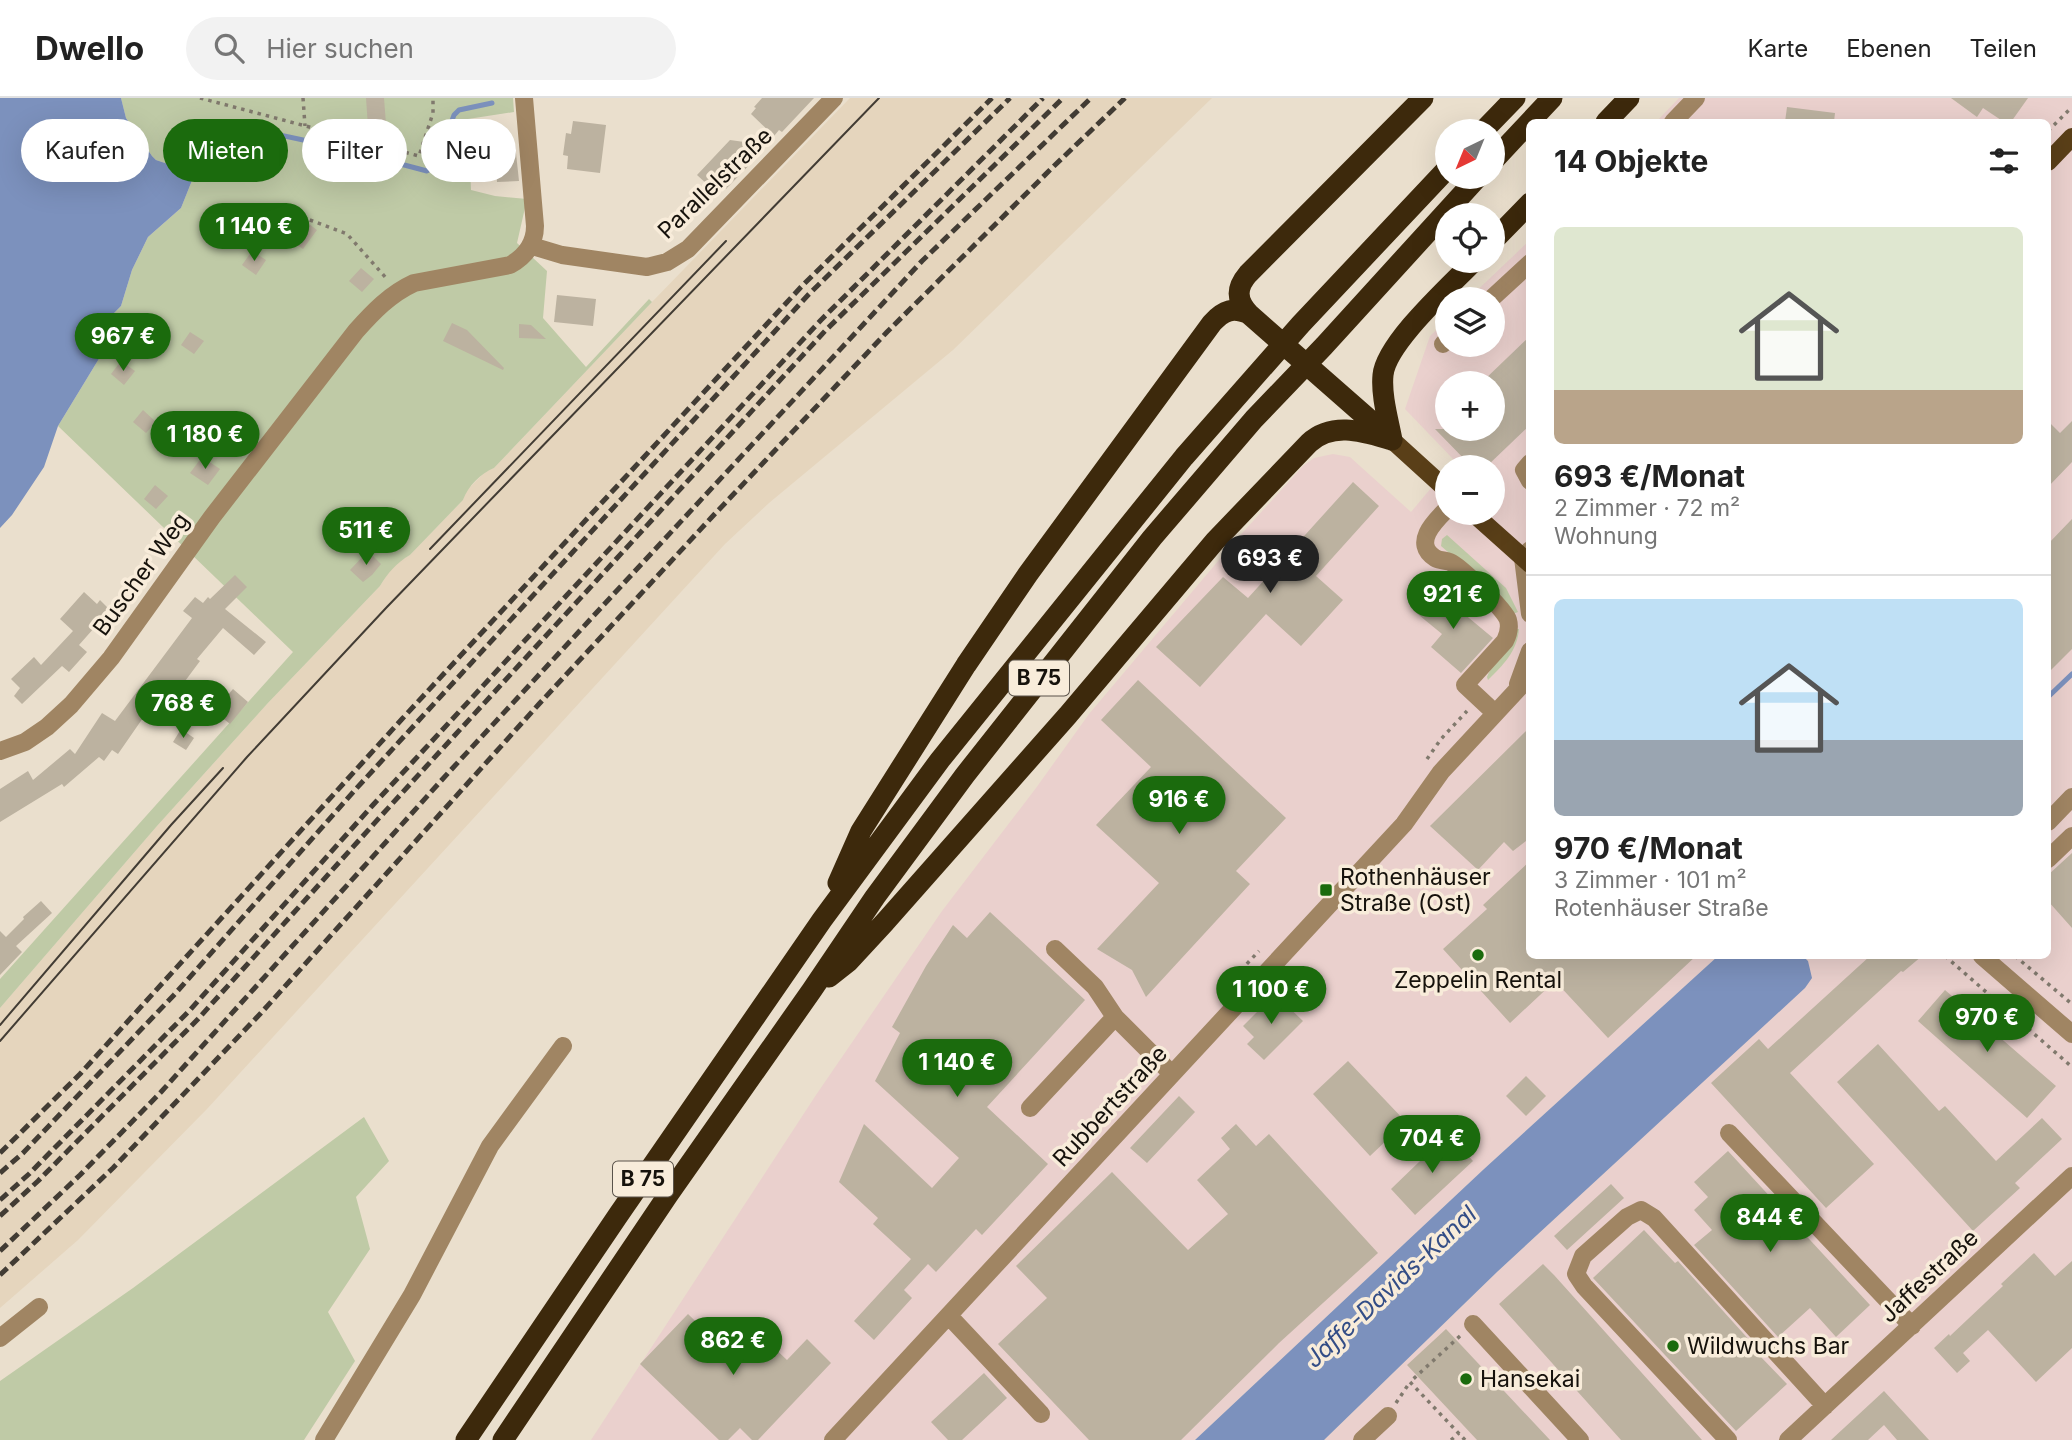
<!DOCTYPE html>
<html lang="de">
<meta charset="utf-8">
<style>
:root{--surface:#fff;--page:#f2f2f2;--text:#222;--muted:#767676;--line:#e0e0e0;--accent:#1b6b0d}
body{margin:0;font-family:Inter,sans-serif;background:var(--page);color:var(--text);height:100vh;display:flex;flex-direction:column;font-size:26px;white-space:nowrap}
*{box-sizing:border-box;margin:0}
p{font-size:23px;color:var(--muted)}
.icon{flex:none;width:38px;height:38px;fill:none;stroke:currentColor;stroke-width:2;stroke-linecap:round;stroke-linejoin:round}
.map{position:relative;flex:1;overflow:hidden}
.details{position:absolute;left:1526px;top:21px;width:525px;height:840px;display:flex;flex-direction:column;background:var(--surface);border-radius:10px;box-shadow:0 7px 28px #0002}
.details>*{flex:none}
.hud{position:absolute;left:21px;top:21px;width:665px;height:63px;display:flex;gap:14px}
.needle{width:46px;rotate:223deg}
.buttons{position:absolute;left:1435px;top:21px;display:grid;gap:14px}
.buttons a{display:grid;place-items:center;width:70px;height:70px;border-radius:50%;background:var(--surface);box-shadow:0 7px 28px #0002;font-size:35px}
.price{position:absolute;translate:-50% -60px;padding:0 16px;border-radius:24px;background:var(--accent);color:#fff;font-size:23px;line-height:46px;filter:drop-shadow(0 2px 4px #0008)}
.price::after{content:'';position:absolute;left:50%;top:42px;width:21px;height:16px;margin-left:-10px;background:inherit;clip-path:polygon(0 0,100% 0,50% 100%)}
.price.current{background:#222;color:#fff}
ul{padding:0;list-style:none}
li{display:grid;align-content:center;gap:14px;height:371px;padding:0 28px}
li+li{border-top:2px solid var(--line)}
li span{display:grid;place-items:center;height:217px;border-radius:10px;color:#555}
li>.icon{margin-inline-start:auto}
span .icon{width:126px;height:126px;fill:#fffc;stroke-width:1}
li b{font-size:30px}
h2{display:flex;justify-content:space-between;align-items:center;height:84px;padding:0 28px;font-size:30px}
.tag{padding:0 24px;border-radius:32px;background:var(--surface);box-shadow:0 7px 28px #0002;font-size:24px;line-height:63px}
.tag.current{background:var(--accent);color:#fff}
header{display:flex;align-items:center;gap:42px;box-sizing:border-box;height:98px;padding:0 35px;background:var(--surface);border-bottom:2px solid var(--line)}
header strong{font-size:33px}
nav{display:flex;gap:38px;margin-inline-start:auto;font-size:24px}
.search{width:490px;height:63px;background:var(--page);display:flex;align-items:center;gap:18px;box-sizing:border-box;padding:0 24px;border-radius:38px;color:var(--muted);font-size:26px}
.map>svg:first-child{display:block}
.built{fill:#e5d5bd}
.industrial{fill:#ead0cd;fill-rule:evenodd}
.green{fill:#bfcaa6}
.water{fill:#7c91bd}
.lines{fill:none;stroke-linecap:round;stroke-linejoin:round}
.stream{stroke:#7c91bd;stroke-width:5}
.building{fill:#bcb2a0}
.path{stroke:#80796d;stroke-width:3.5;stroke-dasharray:3.5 5;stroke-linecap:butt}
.minor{stroke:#a08563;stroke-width:18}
.major{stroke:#5a3f18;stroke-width:18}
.highway{stroke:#3d290c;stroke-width:21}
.tram{stroke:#423c34;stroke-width:2}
.rail{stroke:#423c34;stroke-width:5;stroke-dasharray:10 5;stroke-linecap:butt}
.poi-dot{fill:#1b6b0d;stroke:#f8ecda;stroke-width:2.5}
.labels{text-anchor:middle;stroke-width:7;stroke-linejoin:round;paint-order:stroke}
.shield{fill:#f8ecda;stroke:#5a534a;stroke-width:2}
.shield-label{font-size:21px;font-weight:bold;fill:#16120c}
.street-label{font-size:23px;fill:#16120c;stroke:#f8ecda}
.poi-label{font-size:23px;fill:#16120c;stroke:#f8ecda;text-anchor:start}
.water-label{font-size:24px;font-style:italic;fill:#334d86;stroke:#f8ecda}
</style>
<header>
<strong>Dwello</strong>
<div class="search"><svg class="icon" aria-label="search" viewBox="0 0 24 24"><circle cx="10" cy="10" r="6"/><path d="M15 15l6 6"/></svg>Hier suchen</div>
<nav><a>Karte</a><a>Ebenen</a><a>Teilen</a></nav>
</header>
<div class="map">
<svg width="2072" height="1342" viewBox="0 0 2072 1342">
<rect width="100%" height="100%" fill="#eadfcd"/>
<!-- built -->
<path class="built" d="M850 0H1212L953 252 769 405 725 446 207 1011 78 1142 0 1210V910L157 728 267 606 380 488 389 474 399 463 410 457 463 402 466 393 486 373 494 370 652 204Z"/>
<!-- industrial -->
<path class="industrial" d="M1679 0H2072V1342H1324L1497 1174 1804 890 1808 863 1803 858H2048V24H1656Z
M1529 143 1530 858H1718L1484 1071 1195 1342H591L816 997 942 813 1036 690 1089 616 1235 443 1303 368 1314 360 1333 356 1350 359 1411 414 1447 371V415H1493V369H1449L1454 362 1405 311 1430 238 1447 222V247H1493V201H1468ZM1447 285H1493V331H1447Z"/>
<!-- green -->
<path class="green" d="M121 0H513L514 14 468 21 471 92 495 98 527 101 517 145 547 173 543 220 586 269 649 201 652 204 494 370C481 375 468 388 463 402L410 457C396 465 388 475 380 488L267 606 157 728 0 910V881L293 554 58 328 100 259 111 218 121 208 132 172 148 139 181 110 195 75 156 62 152 58 126 20Z
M1447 437 1506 490 1518 514 1513 516 1506 504 1441 448 1442 441Z
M1516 531H1519C1517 554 1503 567 1488 582L1487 579C1495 558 1511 560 1516 531Z
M364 1019 389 1063 356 1099 370 1151 328 1214 355 1263 304 1342H0V1283L133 1190Z"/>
<!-- water -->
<path class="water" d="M0 0H121L126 20 152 58 156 62 195 75 181 110 148 139 132 172 121 208 111 218 100 259 58 328 44 369 12 417 0 430Z
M1718 858H1803L1808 863 1812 880 1805 890 1497 1174 1324 1342H1195L1484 1071Z"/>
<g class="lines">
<!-- stream -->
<path class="stream" d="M181 70 208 41 233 27 336 49 427 73 436 67 454 17 459 12 492 5
M2048 599 2072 576"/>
</g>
<!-- building -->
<path class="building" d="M366 0H384L386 26 368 28Z
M762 0H814L782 34 779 32 774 38 751 16 756 10 754 9Z
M1951 0H2028L2011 24H2004L1983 10 1977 19Z
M1787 9 1835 15 1834 24H1785Z
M573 23 606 27 600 75 567 71 568 58 563 57 566 35 571 36Z
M730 42 765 47 757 55 759 57 726 91 722 87 719 90 713 84 709 88 697 77Z
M515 46 519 83 497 84 494 47Z
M305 123 317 132 303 151 291 143Z
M252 153 266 162 256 177 242 167Z
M361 170 374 181 362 194 349 183Z
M557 197 596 201 593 228 554 224Z
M452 225 467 232 504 270 503 272 443 243Z
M519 226 531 227 546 241 519 240Z
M190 234 204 243 194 256 181 247Z
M1530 238V327L1486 369H1472L1435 331H1493V285H1481Z
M121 263 135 273 124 287 111 276Z
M143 312 156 324 146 335 133 324Z
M2048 323 2060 335 2072 323V364L2048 389Z
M202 359 220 371 208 387 190 375Z
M1353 384 1379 408 1316 478 1343 502 1301 548 1266 516 1200 589 1156 549 1223 479 1248 500Z
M155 387 168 398 156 411 144 401Z
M2072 421V551L2048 575V446Z
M368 453 381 466 372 477 363 484 350 472Z
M235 477 247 489 225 511 266 544 254 557 223 530 197 561 200 563 168 606 170 607 158 626 145 617 118 656 112 652 104 663 99 659 64 689 62 686 0 724V691L28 673 33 682 70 651 75 656 102 615 115 623 192 520 183 513 195 499 203 505 208 499 210 501Z
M1433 490 1493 540 1461 575 1431 549 1442 536 1414 513Z
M84 494 97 506 100 502 110 512 79 547 87 554 69 574 62 568 22 606 14 598 20 590 11 581 34 559 41 567 73 533 60 521Z
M1138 582 1286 720 1236 773 1250 786 1146 899 1132 872 1097 851 1159 785 1096 727 1151 669 1101 622Z
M233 591 248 604 230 626 214 613Z
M1530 629V740L1513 753 1504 744 1478 772 1430 728Z
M181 631 194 640 186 652 173 644Z
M2072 755V830L2048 803V777Z
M1530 763V858H1696L1608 940 1555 883 1510 925 1443 851 1487 811 1483 807Z
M41 803 52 815 16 848 22 854 0 877V833L6 839 24 821 23 819Z
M990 814 1085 902 987 1009 1048 1066 982 1137 976 1131 936 1174 928 1166 904 1192 912 1200 874 1242 854 1223 911 1161 873 1126 878 1120 839 1084 864 1026 932 1090 959 1060 875 983 900 935 892 929 926 868 953 827 967 840Z
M1870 858H1922L1903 874 1901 873 1790 975 1874 1066 1826 1110 1711 985 1759 941 1768 951Z
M1945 892 2056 988 2027 1020 1918 923Z
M1275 896 1303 923 1264 962 1247 946 1254 939 1243 928Z
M1878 946 1939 1013 1945 1008 1996 1063 2042 1020 2062 1041 2015 1085 2020 1090 1973 1133 1837 984Z
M1348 963 1406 1024 1370 1058 1313 996Z
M1526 978 1546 998 1526 1018 1506 998Z
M1179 998 1195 1014 1147 1065 1130 1050Z
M1236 1026 1256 1048 1269 1036 1378 1155 1279 1245 1181 1342H1089L998 1246 1047 1200 1016 1168 1112 1074 1188 1152 1228 1116 1197 1082 1230 1051 1221 1040Z
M1448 1036 1473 1063 1415 1117 1391 1091Z
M1728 1053 1870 1207 1836 1239 1810 1210 1778 1239 1694 1147 1712 1132 1694 1112 1708 1099 1694 1084Z
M1611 1086 1624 1100 1567 1152 1554 1138Z
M1644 1132 1675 1165 1678 1163 1761 1255 1759 1257 1787 1286 1736 1333 1593 1180Z
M2034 1155 2055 1178 2072 1163V1250L2036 1284 1988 1232 1963 1255 1970 1263 1957 1275 1934 1250 1949 1236 1950 1238 2003 1188 2001 1186Z
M1543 1166 1554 1177 1702 1342H1621L1499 1206Z
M688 1216 722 1249 747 1224 787 1262 807 1241 831 1265 758 1342H752L740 1330 728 1342H719L640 1266Z
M1446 1231 1476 1263 1550 1342H1477L1407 1267Z
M984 1275 1007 1300 962 1342H948L931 1324Z
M1884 1293 1929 1342H1897L1884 1327 1868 1342H1831Z"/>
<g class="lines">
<!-- path -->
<path class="path" d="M200 0 419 58 433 15V0
M303 0 305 28
M2048 33 2072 9
M278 110 347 136 387 181
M1427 661 1441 641 1467 613
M1945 858 2072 969
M2015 858 2072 906
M1241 872 1259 853
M1460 1238 1410 1284 1465 1342
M1396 1305 1410 1284
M1451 1342 1459 1335"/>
<!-- minor -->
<path class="minor" d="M1673 24 1696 0
M532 148 562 157 647 169 667 164 688 151 834 0
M1491 201 1530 165
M1443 246 1447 242
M1530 365 1524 372 1530 383
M1447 411C1435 423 1412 445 1435 460 1440 463 1445 462 1450 464 1460 468 1505 512 1508 522 1510 529 1508 537 1505 543L1465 587 1495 615
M1530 452 1523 460 1530 516
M1518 586 1530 553
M0 653 25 644 47 629 71 607 111 560 212 419 356 233C373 214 390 196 414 185L510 167C526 158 535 146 535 128L524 0
M2048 724 2072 699
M2048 761 2072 738
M1055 851 1095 889 1115 919 1172 976
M1982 858 2072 936
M1030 1010 1115 919
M1729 1035 1912 1228
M949 1218 1041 1316
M1473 1226 1580 1342
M0 1240 39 1209
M324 1342 412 1197 490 1048 563 948
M833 1342 1404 726 1441 674 1530 578
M1362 1342 1388 1318
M1728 1342 1584 1188 1576 1176 1583 1158 1627 1119 1641 1112 1654 1120 1825 1308
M1788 1342 2072 1078"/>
<!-- major -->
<path class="major" d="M2048 64 2072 39
M1392 342 1447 392
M1473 415 1530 466"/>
<!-- highway -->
<path class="highway" d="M1606 24 1629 0
M1483 33 1515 0
M1493 63 1552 0
M1493 143 1530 105
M1388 338 1249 216C1236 202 1236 190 1248 176L1423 0
M1392 342C1388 321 1381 297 1383 277 1386 245 1451 187 1474 163
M838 785 861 733 966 567 1028 476 1212 225C1224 212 1233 209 1249 216
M829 879 848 864 885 824 1068 617 1215 443 1309 345C1333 323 1364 334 1392 342
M466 1342 619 1116 822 822 940 662 1184 359 1301 226 1447 71
M503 1342 668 1097 812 892 875 799 965 677 1152 440 1254 321 1324 248 1478 79"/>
<!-- tram -->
<path class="tram" d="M430 451 726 143
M0 927 171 727 223 670
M0 943 247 659 386 510 879 0"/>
<!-- rail -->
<path class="rail" d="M0 1055 80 976 402 621 801 189 992 0
M0 1075 23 1055 174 897 355 692 809 196 1010 0
M0 1102 29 1076 190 912 372 708 821 222 1043 0
M0 1118 38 1083 198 921 380 719 825 233 1063 0
M0 1153 80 1077 161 994 449 674 922 163 1091 0
M0 1177 113 1070 261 915 539 606 711 420 887 234 1054 68 1125 0"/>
</g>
<!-- markers -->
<g class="poi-dot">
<rect x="1319" y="785" width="14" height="14" rx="3.5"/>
<circle cx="1478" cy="857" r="7"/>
<circle cx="1673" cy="1248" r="7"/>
<circle cx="1466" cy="1281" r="7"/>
</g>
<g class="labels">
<!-- shield labels -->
<g class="shield">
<rect x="1009" y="562.5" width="60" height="35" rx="5"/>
<rect x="613" y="1063.5" width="60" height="35" rx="5"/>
</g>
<g class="shield-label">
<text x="1039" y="587">B 75</text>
<text x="643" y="1088">B 75</text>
</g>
<!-- street labels -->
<g class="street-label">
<text transform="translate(715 85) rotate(-44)" y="8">Parallelstraße</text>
<text transform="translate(141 476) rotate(-54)" y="8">Buscher Weg</text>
<text transform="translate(1110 1008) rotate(-47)" y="8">Rubbertstraße</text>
<text transform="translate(1929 1178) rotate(-43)" y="8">Jaffestraße</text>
</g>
<!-- poi labels -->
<g class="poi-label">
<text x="1340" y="787">Rothenhäuser<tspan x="1340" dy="26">Straße (Ost)</tspan></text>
<text x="1478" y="890" text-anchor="middle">Zeppelin Rental</text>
<text x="1687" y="1256">Wildwuchs Bar</text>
<text x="1480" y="1289">Hansekai</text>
</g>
<!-- water labels -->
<g class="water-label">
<text transform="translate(1391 1189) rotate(-43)" y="8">Jaffe-Davids-Kanal</text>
</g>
</g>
</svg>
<div class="buttons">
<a><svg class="needle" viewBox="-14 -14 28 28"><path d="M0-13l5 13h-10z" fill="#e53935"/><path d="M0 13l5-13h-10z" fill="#767676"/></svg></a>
<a><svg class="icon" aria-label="locate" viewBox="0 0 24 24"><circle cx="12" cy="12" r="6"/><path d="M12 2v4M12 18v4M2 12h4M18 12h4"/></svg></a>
<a><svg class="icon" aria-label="layers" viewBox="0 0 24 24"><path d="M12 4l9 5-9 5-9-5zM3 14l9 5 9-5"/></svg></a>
<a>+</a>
<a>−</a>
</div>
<b class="price" style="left:254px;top:165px">1 140 €</b>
<b class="price" style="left:123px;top:275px">967 €</b>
<b class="price" style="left:205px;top:373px">1 180 €</b>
<b class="price" style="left:366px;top:469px">511 €</b>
<b class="price current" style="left:1270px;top:497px">693 €</b>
<b class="price" style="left:1453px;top:533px">921 €</b>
<b class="price" style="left:183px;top:642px">768 €</b>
<b class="price" style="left:1179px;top:738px">916 €</b>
<b class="price" style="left:1271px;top:928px">1 100 €</b>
<b class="price" style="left:1987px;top:956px">970 €</b>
<b class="price" style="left:957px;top:1001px">1 140 €</b>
<b class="price" style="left:1432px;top:1077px">704 €</b>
<b class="price" style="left:1770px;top:1156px">844 €</b>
<b class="price" style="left:733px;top:1279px">862 €</b>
<div class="hud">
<a class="tag">Kaufen</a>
<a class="tag current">Mieten</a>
<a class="tag">Filter</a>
<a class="tag">Neu</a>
</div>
<section class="details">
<h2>14 Objekte<svg class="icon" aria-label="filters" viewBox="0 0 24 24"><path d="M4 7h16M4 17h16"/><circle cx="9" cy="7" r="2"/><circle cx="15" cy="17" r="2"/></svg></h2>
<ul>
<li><span style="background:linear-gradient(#dfe7d0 75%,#b9a48a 0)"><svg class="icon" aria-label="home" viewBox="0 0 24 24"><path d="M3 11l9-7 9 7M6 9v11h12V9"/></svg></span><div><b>693 €/Monat</b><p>2 Zimmer · 72 m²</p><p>Wohnung</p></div></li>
<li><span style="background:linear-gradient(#bfe0f5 65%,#9aa5b1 0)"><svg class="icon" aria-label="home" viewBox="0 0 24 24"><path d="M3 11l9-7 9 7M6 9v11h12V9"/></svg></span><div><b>970 €/Monat</b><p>3 Zimmer · 101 m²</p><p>Rotenhäuser Straße</p></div></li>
</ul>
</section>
</div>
